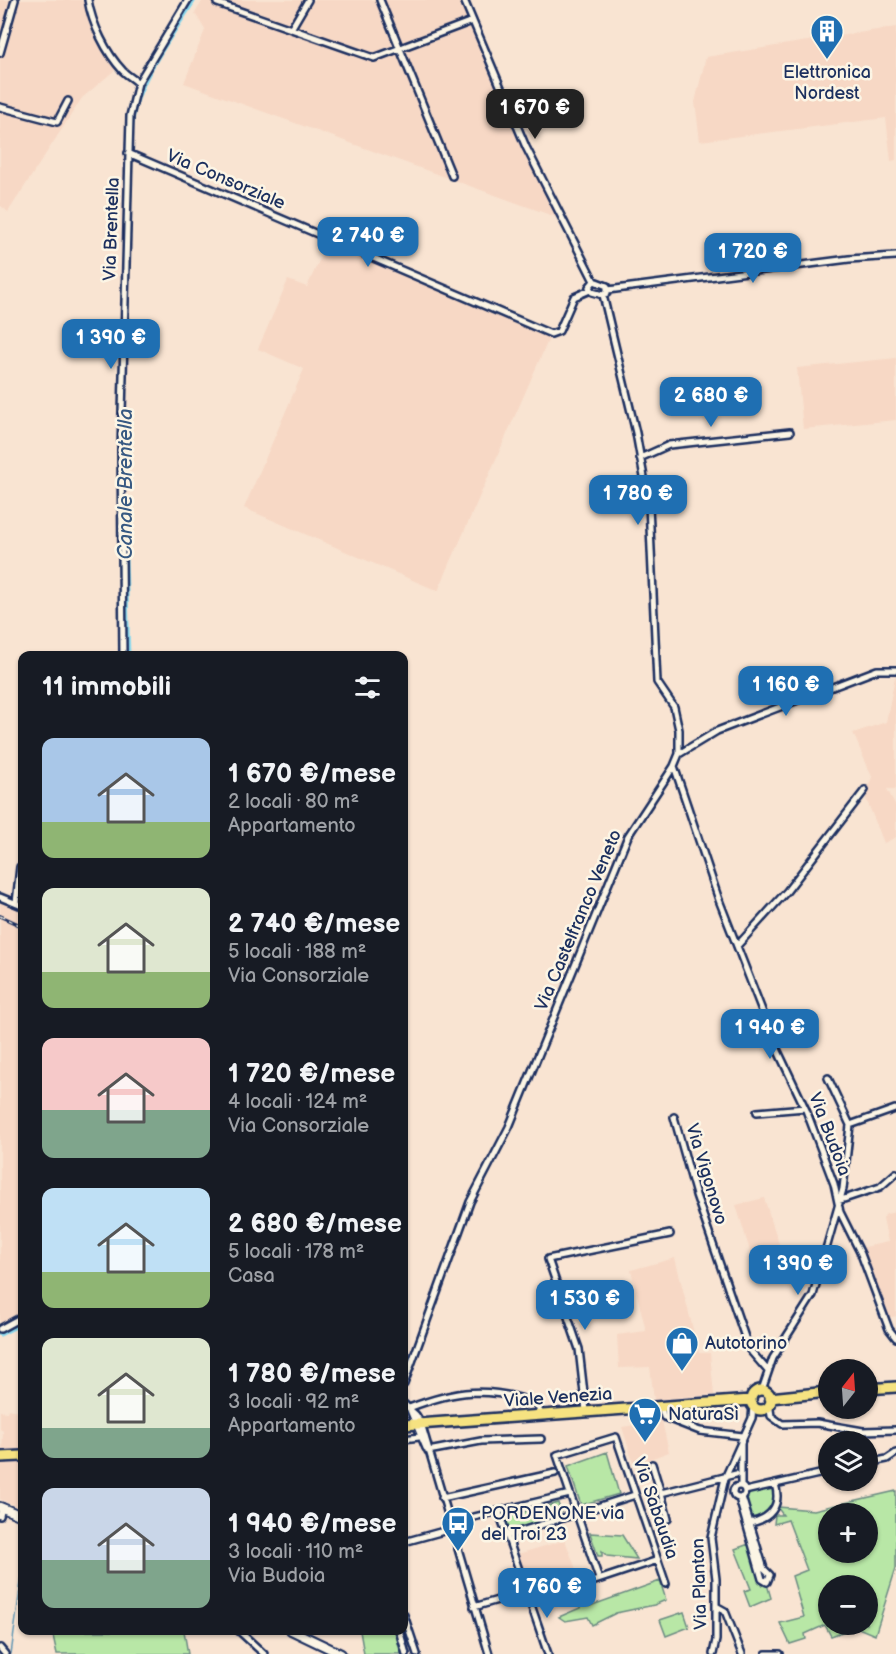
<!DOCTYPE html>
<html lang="it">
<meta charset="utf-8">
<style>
:root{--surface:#171b24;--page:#242831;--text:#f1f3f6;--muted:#9ea1a6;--accent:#1f6fb2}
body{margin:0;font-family:"Balsamiq Sans",sans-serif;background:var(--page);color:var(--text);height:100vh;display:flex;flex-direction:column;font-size:22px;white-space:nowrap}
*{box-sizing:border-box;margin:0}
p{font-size:20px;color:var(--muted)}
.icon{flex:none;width:33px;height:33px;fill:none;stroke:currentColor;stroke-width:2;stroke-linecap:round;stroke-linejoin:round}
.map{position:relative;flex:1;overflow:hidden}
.panel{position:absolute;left:18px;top:651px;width:390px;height:984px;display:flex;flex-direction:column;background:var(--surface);border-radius:12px;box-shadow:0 2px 4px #0004}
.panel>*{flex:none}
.needle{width:39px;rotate:17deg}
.buttons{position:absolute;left:818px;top:1359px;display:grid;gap:12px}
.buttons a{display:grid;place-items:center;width:60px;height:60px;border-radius:50%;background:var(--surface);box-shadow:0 2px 4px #0004;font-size:30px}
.price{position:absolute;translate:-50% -51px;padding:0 14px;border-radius:12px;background:var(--accent);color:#fff;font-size:20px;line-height:39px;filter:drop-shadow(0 2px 3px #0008)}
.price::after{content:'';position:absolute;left:50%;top:36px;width:18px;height:14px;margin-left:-9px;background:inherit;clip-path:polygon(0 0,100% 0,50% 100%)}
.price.on{background:#222;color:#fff}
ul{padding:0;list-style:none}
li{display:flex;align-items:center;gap:18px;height:150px;padding:0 24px}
li span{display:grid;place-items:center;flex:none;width:168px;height:120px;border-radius:12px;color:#555}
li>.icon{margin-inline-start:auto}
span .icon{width:72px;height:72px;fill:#fffc;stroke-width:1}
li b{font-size:26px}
h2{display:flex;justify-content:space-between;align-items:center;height:72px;padding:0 24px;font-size:26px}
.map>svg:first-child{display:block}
.built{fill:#f7d8c5}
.green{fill:#b8e7a6;stroke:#6a8b82;stroke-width:1.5;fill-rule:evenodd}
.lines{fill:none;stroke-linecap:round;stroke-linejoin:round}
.stream{stroke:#5f94b3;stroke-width:1.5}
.canal{stroke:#8cd8ec;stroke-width:5}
.minor-casing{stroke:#1b2f5e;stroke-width:10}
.secondary-casing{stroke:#1b2f5e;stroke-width:12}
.primary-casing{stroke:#1b2f5e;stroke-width:14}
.minor{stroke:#fcf5e5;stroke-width:5}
.secondary{stroke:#fcf5e5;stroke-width:8}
.primary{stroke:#f6e281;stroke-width:9}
.rail-casing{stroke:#1b2f5e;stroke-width:4}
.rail{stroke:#fcf5e5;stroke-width:1.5;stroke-dasharray:4.5;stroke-linecap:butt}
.labels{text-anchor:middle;stroke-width:5;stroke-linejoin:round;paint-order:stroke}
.poi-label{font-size:18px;fill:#1b2f5e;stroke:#fcf5e5;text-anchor:start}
.street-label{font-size:18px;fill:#1b2f5e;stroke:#fcf5e5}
.water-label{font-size:20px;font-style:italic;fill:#375982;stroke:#fcf5e5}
</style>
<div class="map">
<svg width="896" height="1654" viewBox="0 0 896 1654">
<rect width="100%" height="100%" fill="#f9e4d2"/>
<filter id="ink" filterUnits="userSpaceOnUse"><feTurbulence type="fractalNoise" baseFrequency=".0167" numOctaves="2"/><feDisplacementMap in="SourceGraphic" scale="12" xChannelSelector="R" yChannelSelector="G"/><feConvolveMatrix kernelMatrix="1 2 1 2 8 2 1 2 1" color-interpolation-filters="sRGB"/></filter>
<g filter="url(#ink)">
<!-- built -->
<path class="built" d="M0 0H82L96 34 116 69 82 98 8 212 0 205Z
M203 0H461L520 142 556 217 184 83 205 30 195 13Z
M896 27V160L891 161 886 118 700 141 695 102 706 57Z
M328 241 550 336 438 591 244 508 304 369 258 349 288 280 307 287Z
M896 358V420L803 429 797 368Z
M896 672V789H887L896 806V837L884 843 865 796 872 777 853 733 886 722Z
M0 901 22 909V1315L0 1327Z
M764 1198 781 1250 768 1259 754 1264 736 1205Z
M896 1212V1316L888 1318 860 1248 888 1242 883 1218 886 1214Z
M675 1258 699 1353H710L714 1395 654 1400 650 1367 619 1368 617 1335 646 1331 631 1270Z
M8 1409 22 1412V1455L2 1456 3 1431 0 1429V1411L7 1412Z
M662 1421 669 1452 634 1465 622 1427Z
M22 1457V1509L0 1499V1459Z
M565 1540 580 1580 532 1596 518 1554Z"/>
<!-- green -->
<path class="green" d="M607 1452 619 1494 581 1505 568 1466Z
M772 1487C775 1504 771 1517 751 1520L743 1498 747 1492Z
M896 1491V1568L875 1635 856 1627 831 1636 825 1625 805 1634 806 1639 790 1644 780 1623 804 1617 792 1576 807 1570 788 1520 774 1524 775 1515H783L777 1507 814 1510ZM828 1514H867V1552H828ZM828 1586H867V1624H828Z
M558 1503 562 1516 509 1530 506 1521 508 1512 509 1516Z
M590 1533 622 1535 637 1559 607 1556 602 1551V1556H598Z
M749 1544 762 1585 767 1584 771 1598 750 1607 744 1591 751 1589 735 1549Z
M660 1581 666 1600 654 1605 616 1613 592 1625 588 1617 565 1621 559 1617 580 1608 581 1604 590 1606Z
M684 1612 689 1627 666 1636 660 1620Z
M52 1631H184L188 1654H57Z
M360 1631H395L401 1654H364Z"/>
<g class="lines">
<!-- stream -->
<path class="stream" d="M11 1654 22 1575"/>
<!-- canal -->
<path class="canal" d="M132 124C134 83 173 34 194 0
M124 524 128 656
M0 1334 22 1323"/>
<defs>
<path id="minor" d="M88 0C92 24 106 53 123 71 128 76 133 78 138 83
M380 0 452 176
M464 0 526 147 594 281
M217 3 374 58 472 21
M291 29 308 0
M0 53 15 0
M0 107 57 122 68 101
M128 153 551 334 559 331 574 297 590 290
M594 281 607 286V293L603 295 592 292 589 287Z
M608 290 849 259 896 256
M640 458 669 445 790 432
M123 656 121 450 130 116 138 83 188 0
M679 754 717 731 877 670H896
M674 766 719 900 777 1049 806 1110 834 1184 840 1212 861 1254 889 1329 896 1338
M0 897 22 906
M16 903 20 867
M737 946 787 891 865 790
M757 1112 805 1108
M674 1117 696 1195 749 1349 768 1371
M850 1125 895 1109
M838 1201 880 1187 896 1173
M563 1302 617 1290
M0 1329 22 1317
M404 1384 470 1202 509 1127 628 836 674 766 679 754V730L674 707 657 682 649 505 636 433 603 295
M762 1390 773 1358 813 1295 843 1189 850 1125 828 1078
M769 1403 771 1416 782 1424 817 1423 863 1431 896 1430
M404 1404 416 1415 421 1423 489 1654
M661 1407 664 1417 700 1431 743 1436
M409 1408C455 1390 488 1386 536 1403L541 1414
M410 1410 426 1448
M586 1411 579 1349 548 1259 670 1234
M404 1439 419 1437
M428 1451 481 1441 541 1439
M867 1463 887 1459 896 1453
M652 1464 661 1493 736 1474
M733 1492a6 6 0 1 1 12 0a6 6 0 1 1-12 0Z
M741 1486V1440
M745 1491 828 1472
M661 1493 668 1519
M442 1498 555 1473
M739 1498 762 1579 767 1582 770 1575 764 1569 742 1497
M499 1512 548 1654
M0 1516 2 1507
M449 1523 570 1494
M750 1523C770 1519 782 1506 775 1484
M506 1536 635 1495
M404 1542 451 1529
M599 1579 557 1455 616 1437 666 1584
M529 1603 658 1560
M716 1606 725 1611 742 1654
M474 1607 525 1592
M404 1615 417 1654
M238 1630 264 1654
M399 1630 406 1654
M0 1648 5 1654
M713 1654 716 1640V1579L711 1538 725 1478 752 1418 753 1406
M766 1654H780"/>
<path id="secondary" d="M0 1507 22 1516
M291 1630 341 1654"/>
<path id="primary" d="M867 1389 896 1387
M751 1400a10 10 0 1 1 20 0a10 10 0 1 1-20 0Z
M770 1398 828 1392
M404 1425 751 1400
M0 1457 22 1456"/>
</defs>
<!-- minor casing -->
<use href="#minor" class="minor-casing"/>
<!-- secondary casing -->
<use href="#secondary" class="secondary-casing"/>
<!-- primary casing -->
<use href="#primary" class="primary-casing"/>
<!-- minor -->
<use href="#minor" class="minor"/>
<!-- secondary -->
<use href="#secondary" class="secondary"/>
<!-- primary -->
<use href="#primary" class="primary"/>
<defs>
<path id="rail" d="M0 916 22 926"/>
</defs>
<!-- rail casing -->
<use href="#rail" class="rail-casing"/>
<!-- rail -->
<use href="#rail" class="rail"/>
</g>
</g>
<!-- icons -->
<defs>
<symbol id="building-pin" viewBox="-11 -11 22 30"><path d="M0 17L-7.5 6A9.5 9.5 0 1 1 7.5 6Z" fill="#1f6fb2" stroke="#fcf5e5"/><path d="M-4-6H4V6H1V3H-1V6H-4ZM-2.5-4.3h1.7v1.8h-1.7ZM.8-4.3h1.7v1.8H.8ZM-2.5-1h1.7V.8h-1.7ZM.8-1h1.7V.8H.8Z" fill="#fff"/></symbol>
<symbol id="shop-pin" viewBox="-11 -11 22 30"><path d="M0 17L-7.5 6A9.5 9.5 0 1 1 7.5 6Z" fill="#1f6fb2" stroke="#fcf5e5"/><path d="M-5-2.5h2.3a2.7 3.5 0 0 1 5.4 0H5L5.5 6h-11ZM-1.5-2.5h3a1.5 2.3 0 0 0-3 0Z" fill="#fff"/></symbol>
<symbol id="supermarket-pin" viewBox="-11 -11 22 30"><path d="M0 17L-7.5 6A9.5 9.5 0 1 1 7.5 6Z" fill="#1f6fb2" stroke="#fcf5e5"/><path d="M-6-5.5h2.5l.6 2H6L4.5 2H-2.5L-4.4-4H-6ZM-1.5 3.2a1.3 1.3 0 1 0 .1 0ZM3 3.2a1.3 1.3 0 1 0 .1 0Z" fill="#fff"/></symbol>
<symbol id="bus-pin" viewBox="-11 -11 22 30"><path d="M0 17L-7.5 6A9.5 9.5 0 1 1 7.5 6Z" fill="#1f6fb2" stroke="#fcf5e5"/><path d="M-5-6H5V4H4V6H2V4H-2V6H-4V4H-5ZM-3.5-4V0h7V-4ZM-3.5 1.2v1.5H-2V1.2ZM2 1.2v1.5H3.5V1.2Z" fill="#fff"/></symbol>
</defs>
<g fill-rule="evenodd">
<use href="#building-pin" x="808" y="12" width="38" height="52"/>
<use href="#shop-pin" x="663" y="1324" width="38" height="52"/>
<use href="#supermarket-pin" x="626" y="1395" width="38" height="52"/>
<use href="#bus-pin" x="439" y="1504" width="38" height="52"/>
</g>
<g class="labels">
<!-- poi labels -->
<g class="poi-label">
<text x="827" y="78" text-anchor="middle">Elettronica<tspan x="827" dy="21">Nordest</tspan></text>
<text x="705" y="1349">Autotorino</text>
<text x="668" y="1420">NaturaSì</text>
<text x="481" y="1519">PORDENONE via<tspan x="481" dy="21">del Troi 23</tspan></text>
</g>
<!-- street labels -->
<g class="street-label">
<text transform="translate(226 179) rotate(23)" y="6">Via Consorziale</text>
<text transform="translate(111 229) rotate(-88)" y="6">Via Brentella</text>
<text transform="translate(578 920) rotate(-67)" y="6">Via Castelfranco Veneto</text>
<text transform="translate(830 1134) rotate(69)" y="6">Via Budoia</text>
<text transform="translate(707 1174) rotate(73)" y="6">Via Vigonovo</text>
<text transform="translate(558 1397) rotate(-4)" y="6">Viale Venezia</text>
<text transform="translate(656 1508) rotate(71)" y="6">Via Sabaudia</text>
<text transform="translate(699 1584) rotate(-92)" y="6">Via Planton</text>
</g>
<!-- water labels -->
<g class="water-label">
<text transform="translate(125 484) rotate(-90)" y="7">Canale Brentella</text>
</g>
</g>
</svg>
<div class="buttons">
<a><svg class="needle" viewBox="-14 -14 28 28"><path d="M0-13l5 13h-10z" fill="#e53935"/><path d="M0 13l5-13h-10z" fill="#9ea1a6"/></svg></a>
<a><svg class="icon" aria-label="layers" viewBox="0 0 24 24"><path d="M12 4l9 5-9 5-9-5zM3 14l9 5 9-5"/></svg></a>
<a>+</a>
<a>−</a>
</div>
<b class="price on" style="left:535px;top:140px">1 670 €</b>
<b class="price" style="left:368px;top:268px">2 740 €</b>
<b class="price" style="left:753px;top:284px">1 720 €</b>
<b class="price" style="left:111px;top:370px">1 390 €</b>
<b class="price" style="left:711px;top:428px">2 680 €</b>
<b class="price" style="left:638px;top:526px">1 780 €</b>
<b class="price" style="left:786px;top:717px">1 160 €</b>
<b class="price" style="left:770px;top:1060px">1 940 €</b>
<b class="price" style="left:798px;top:1296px">1 390 €</b>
<b class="price" style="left:585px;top:1331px">1 530 €</b>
<b class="price" style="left:547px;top:1619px">1 760 €</b>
<section class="panel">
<h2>11 immobili<svg class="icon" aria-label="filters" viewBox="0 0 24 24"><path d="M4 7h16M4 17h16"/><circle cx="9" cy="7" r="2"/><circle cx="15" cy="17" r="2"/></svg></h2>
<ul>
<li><span style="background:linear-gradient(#a9c7e8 70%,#8fb573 0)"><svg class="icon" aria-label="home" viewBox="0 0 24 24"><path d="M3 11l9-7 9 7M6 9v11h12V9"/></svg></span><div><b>1 670 €/mese</b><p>2 locali · 80 m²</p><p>Appartamento</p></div></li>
<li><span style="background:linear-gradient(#dfe7d0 70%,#8fb573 0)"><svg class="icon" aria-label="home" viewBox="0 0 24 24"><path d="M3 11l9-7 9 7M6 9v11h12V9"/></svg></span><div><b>2 740 €/mese</b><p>5 locali · 188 m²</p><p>Via Consorziale</p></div></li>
<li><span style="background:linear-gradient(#f6c9c9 60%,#7fa58c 0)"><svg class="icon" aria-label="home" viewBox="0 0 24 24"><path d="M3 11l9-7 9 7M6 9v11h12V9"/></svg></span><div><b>1 720 €/mese</b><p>4 locali · 124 m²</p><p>Via Consorziale</p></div></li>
<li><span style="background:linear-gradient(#bfe0f5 70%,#8fb573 0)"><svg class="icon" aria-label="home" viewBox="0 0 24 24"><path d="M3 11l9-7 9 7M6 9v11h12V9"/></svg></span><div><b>2 680 €/mese</b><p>5 locali · 178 m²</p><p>Casa</p></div></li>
<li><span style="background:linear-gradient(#dfe7d0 75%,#7fa58c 0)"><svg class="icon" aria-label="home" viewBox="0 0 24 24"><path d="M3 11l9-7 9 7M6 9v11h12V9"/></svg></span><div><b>1 780 €/mese</b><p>3 locali · 92 m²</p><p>Appartamento</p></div></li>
<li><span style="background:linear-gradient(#c9d6e8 60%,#7fa58c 0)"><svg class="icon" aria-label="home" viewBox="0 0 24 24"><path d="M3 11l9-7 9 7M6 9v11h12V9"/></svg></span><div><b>1 940 €/mese</b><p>3 locali · 110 m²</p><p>Via Budoia</p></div></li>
</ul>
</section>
</div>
